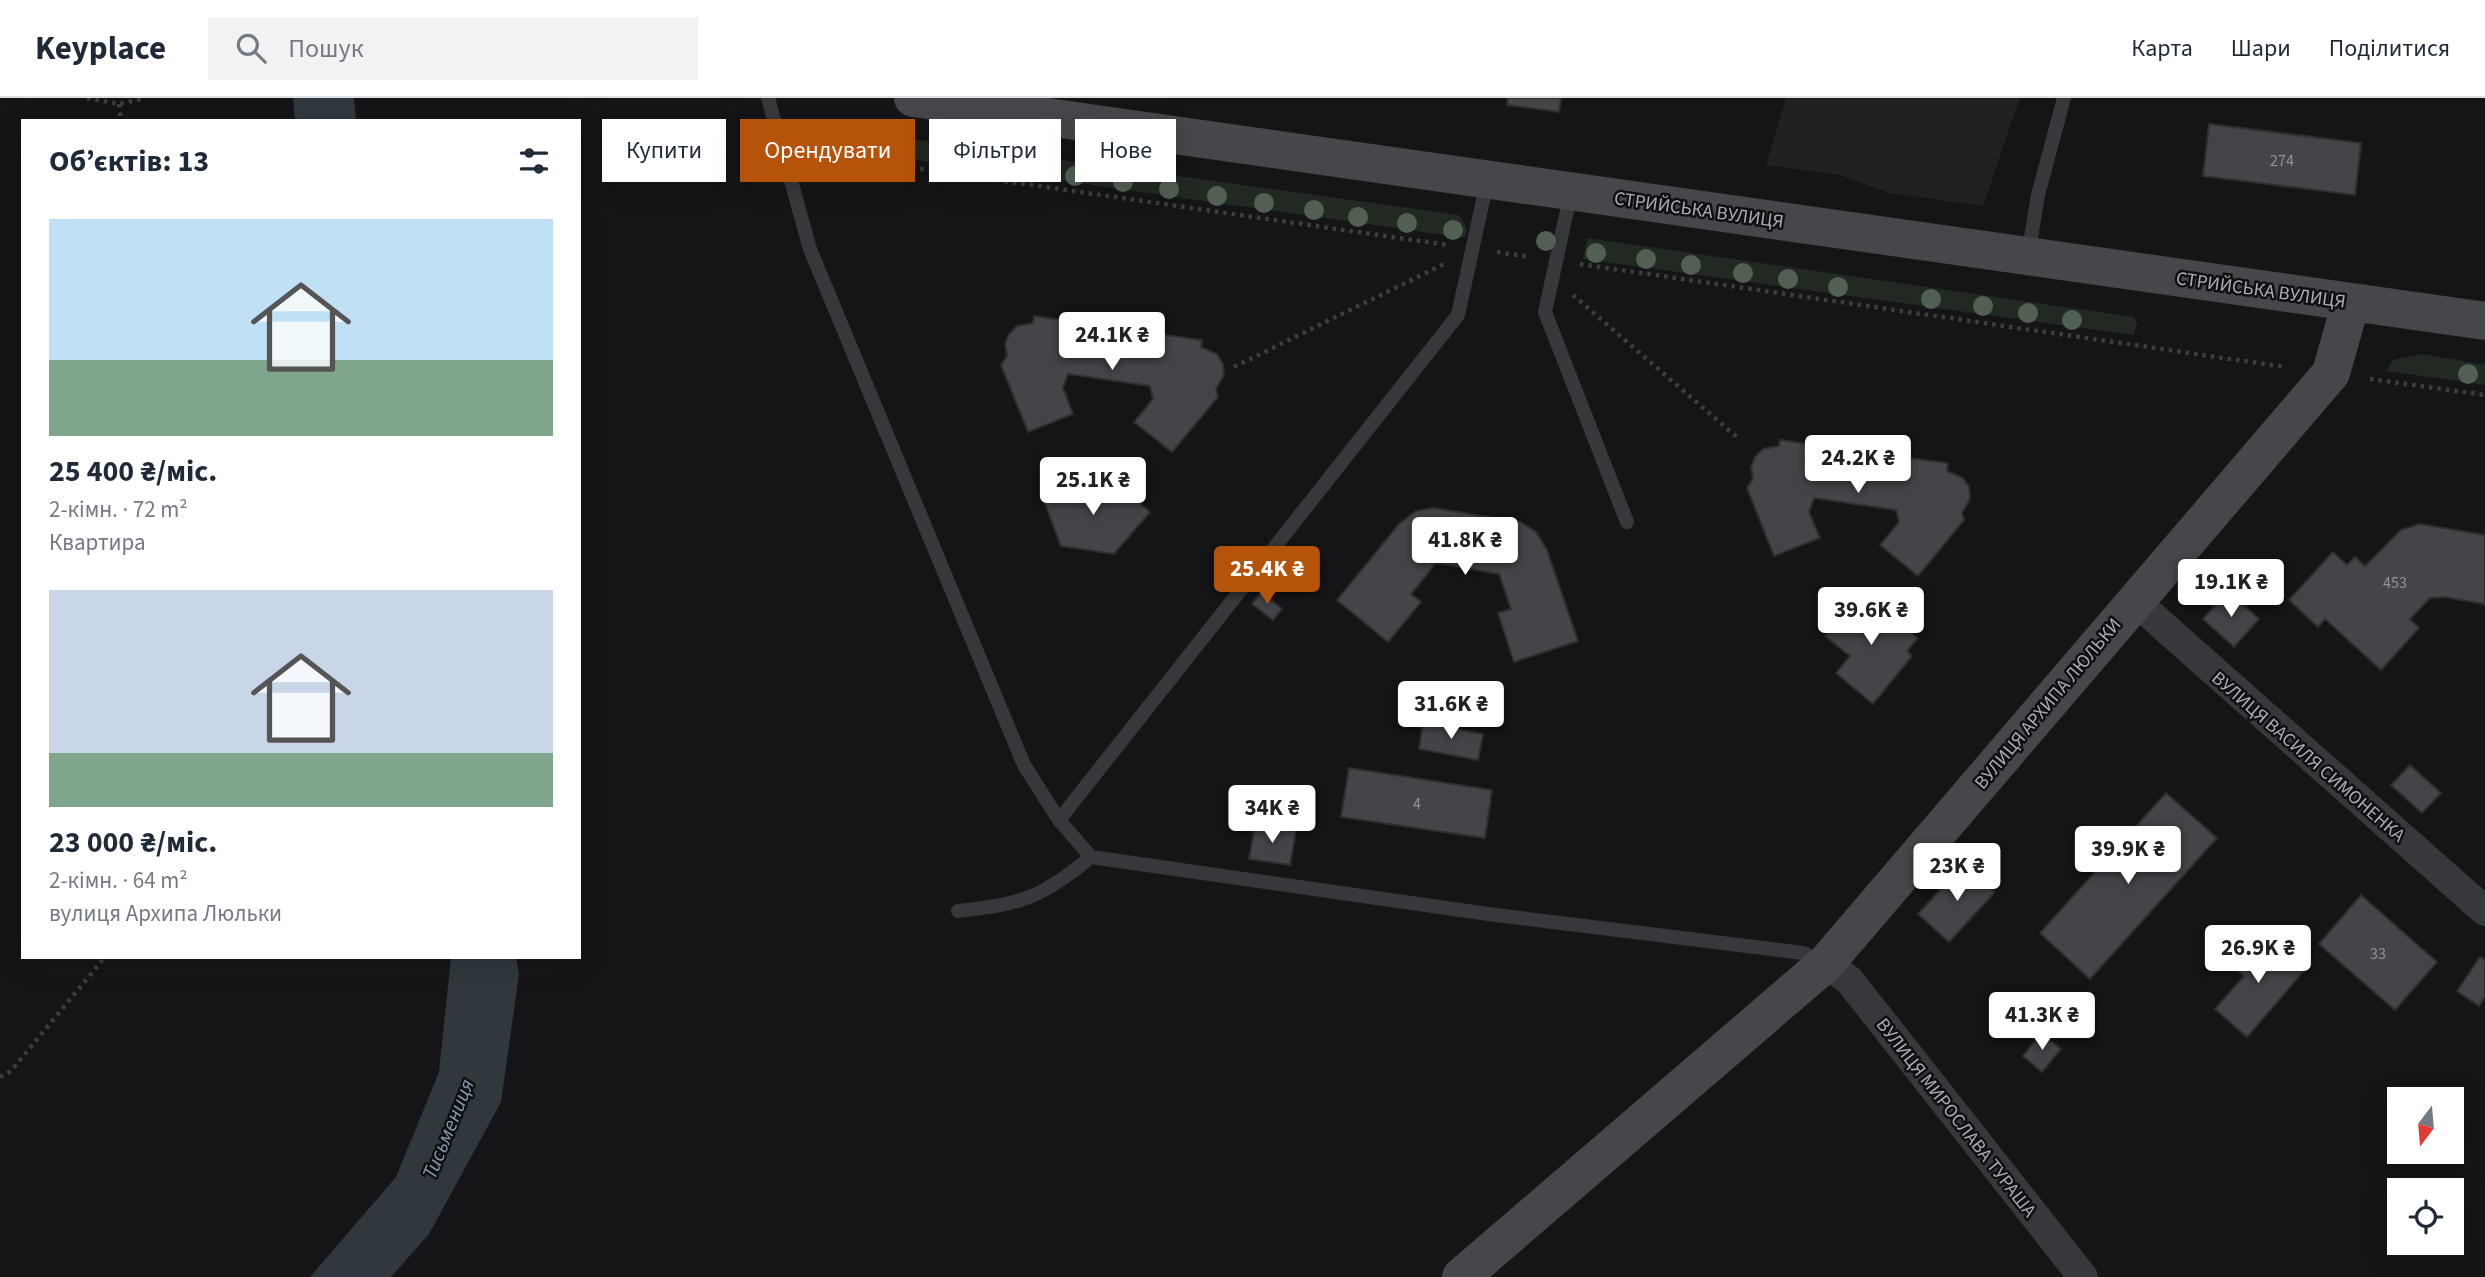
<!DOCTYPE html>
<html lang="uk">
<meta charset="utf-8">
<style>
:root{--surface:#fff;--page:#f2f2f3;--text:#1f2937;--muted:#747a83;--line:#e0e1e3;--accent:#b45309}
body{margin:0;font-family:"Source Sans 3",sans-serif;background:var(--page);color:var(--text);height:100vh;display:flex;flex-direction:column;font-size:26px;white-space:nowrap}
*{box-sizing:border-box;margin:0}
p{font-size:23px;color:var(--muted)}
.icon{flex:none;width:38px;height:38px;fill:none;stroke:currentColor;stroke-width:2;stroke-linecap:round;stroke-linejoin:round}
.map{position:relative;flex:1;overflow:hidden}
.panel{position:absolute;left:21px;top:21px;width:560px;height:840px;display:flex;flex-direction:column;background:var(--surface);border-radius:0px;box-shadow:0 7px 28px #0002}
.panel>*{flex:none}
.guide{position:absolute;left:602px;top:21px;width:665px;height:63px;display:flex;gap:14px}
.needle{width:46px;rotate:196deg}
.buttons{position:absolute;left:2387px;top:989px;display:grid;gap:14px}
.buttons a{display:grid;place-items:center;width:77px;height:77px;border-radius:0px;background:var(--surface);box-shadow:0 7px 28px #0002;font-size:35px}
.price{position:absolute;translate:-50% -60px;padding:0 16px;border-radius:7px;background:#fff;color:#222;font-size:23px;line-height:46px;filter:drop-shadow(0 2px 4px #0008)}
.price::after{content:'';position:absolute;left:50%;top:42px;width:21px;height:16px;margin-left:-10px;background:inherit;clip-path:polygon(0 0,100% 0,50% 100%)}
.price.on{background:var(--accent);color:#fff}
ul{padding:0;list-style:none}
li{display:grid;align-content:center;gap:14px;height:371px;padding:0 28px}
li span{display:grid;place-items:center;height:217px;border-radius:0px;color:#555}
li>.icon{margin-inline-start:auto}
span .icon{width:126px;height:126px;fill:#fffc;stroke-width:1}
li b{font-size:30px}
h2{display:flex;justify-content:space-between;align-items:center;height:84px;padding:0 28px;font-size:30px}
.tag{padding:0 24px;border-radius:0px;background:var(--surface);box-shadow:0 7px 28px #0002;font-size:24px;line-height:63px}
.tag.on{background:var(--accent);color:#fff}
header{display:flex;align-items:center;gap:42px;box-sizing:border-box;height:98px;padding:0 35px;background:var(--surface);border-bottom:2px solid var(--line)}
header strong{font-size:33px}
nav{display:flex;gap:38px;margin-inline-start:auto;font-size:24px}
.search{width:490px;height:63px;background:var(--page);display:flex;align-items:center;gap:18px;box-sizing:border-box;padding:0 24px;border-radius:0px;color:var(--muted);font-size:26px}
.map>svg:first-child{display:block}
.built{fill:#212124}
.green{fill:#222822}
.water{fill:#30383e}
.building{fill:#444549;stroke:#2f2f32;stroke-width:2}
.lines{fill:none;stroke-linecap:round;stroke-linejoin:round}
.path{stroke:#3d3e42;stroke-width:4.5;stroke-dasharray:3.5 5;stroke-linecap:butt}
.lane{stroke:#37383b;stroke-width:14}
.street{stroke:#37383b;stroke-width:30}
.secondary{stroke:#45474b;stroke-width:38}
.tree{fill:#516052}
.labels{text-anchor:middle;stroke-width:5;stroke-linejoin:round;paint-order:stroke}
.number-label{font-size:16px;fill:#90939a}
.street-label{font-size:19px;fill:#a9adb5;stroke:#101012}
.water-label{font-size:21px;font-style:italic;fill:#849aac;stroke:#101012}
</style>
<header>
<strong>Keyplace</strong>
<div class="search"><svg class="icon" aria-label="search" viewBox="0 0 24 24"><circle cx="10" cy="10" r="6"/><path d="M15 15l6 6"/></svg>Пошук</div>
<nav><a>Карта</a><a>Шари</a><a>Поділитися</a></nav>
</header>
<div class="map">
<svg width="2485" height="1179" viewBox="0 0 2485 1179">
<rect width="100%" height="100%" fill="#151517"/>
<!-- built -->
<path class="built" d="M1786 0H2020L1983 108 1890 95 1840 77 1766 67Z"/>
<!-- green -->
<path class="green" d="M826 29 1459 117 1467 130 1465 140 816 48Z
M1587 140 2134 219 2137 225 2134 237 1583 161Z
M2422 256 2485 267V287L2386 273 2393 262Z"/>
<!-- water -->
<path class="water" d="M293 0H354L356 23H295Z
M451 859H516L519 876 501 1004 429 1136 391 1179H310L396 1079 439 974Z"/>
<!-- building -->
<path class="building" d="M1508 0H1561L1559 14 1507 7Z
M2209 26 2361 45 2355 97 2203 78Z
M1034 218 1097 227 1098 218 1139 224 1138 233 1202 242 1201 249 1217 256 1223 266 1224 277 1216 291 1218 299 1172 354 1134 324 1153 301 1150 288 1068 276 1063 290 1073 316 1028 334 1001 267 1007 258 1005 246 1009 236 1017 228 1033 225Z
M1844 341 1885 347 1884 357 1948 365 1947 373 1963 380 1969 389 1970 401 1962 415 1964 422 1918 478 1880 447 1899 424 1896 412 1814 400 1809 414 1820 440 1774 458 1747 390 1753 381 1751 369 1755 359 1763 351 1779 348 1780 342 1843 351Z
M1082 380 1094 413 1117 386 1150 414 1114 456 1061 448 1041 395Z
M1433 410 1520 424 1536 434 1547 452 1578 543 1514 564 1498 515 1511 511 1499 476 1436 465 1411 496 1421 504 1388 544 1337 502 1399 426 1416 413Z
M2420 426 2485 437V506L2444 499 2430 500 2410 521 2419 530 2381 572 2325 521 2318 529 2289 502 2333 454 2347 467 2355 459 2365 468 2401 432Z
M2219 486 2226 492 2212 507 2206 500Z
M1862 493 1918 540 1907 553 1912 558 1873 606 1836 575 1850 558 1825 538Z
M2228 493 2259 521 2234 549 2203 521Z
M1261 494 1282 511 1273 522 1252 506Z
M1423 625 1483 636 1478 662 1419 651Z
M2410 667 2441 695 2422 715 2391 687Z
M1349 670 1492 692 1485 740 1341 719Z
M2166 695 2217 740 2090 881 2040 835Z
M1255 726 1296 733 1290 767 1249 761Z
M1964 766 1995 794 1949 844 1918 816Z
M2361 797 2437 864 2395 912 2319 846Z
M2259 835 2303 874 2247 939 2215 911 2244 878 2231 867Z
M2480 859 2485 862V898L2479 908 2457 893Z
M2041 935 2061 951 2042 974 2023 958Z"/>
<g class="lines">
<!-- path -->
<path class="path" d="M87 0 119 6 145 0
M119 6 121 23
M811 55 1447 147
M1497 154 1530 159
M1580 166 2285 269
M1573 197 1739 341
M1234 269 1444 166
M2370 281 2485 297
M0 979 11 973 105 859"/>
<!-- lane -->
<path class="lane" d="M768 0 810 151 1024 667 1059 722 1091 759 1488 816 1803 855 1823 864
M1571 94 1545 214 1627 424
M2028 158 2038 97 2064 0
M1059 722 1458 217 1487 84
M958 813C1023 806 1040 800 1091 759"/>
<!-- street -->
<path class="street" d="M2134 502 2485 813
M1826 865 1849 882 2083 1179"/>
<!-- secondary -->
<path class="secondary" d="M913 0 2485 223
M1461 1179 1826 865 2331 275 2351 204"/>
</g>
<!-- trees -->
<g class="tree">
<circle cx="951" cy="60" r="10"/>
<circle cx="1025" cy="71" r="10"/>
<circle cx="1075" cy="78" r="10"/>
<circle cx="1123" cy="84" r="10"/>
<circle cx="1169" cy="91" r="10"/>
<circle cx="1217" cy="98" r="10"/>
<circle cx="1264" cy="105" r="10"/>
<circle cx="1314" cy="112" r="10"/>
<circle cx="1358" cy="119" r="10"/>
<circle cx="1407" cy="125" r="10"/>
<circle cx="1453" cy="132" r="10"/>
<circle cx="1546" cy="143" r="10"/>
<circle cx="1596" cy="155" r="10"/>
<circle cx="1646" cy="161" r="10"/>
<circle cx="1691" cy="167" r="10"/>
<circle cx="1743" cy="175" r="10"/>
<circle cx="1788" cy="181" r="10"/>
<circle cx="1838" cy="189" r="10"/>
<circle cx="1931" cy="201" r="10"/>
<circle cx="1983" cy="208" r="10"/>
<circle cx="2028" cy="215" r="10"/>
<circle cx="2072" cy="222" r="10"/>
<circle cx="2468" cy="276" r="10"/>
</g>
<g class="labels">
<!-- number labels -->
<g class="number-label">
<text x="2282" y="68">274</text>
<text x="2395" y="490">453</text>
<text x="1417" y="711">4</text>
<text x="2378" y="861">33</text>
</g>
<!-- street labels -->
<g class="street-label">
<text transform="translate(1699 111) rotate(8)" y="7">СТРИЙСЬКА ВУЛИЦЯ</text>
<text transform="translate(2261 191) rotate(8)" y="7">СТРИЙСЬКА ВУЛИЦЯ</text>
<text transform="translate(2047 605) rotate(-50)" y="7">ВУЛИЦЯ АРХИПА ЛЮЛЬКИ</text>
<text transform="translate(2309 658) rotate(41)" y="7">ВУЛИЦЯ ВАСИЛЯ СИМОНЕНКА</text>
<text transform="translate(1957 1019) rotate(52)" y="7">ВУЛИЦЯ МИРОСЛАВА ТУРАША</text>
</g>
<!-- water labels -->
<g class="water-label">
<text transform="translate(448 1031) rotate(-68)" y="7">Тисьмениця</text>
</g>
</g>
</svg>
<div class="buttons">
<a><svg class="needle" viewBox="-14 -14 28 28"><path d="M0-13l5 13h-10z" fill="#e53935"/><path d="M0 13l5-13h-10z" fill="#747a83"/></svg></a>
<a><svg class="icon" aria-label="locate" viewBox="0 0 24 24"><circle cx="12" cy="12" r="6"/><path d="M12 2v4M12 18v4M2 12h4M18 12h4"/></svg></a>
</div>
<b class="price" style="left:1112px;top:274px">24.1K ₴</b>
<b class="price" style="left:1858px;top:397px">24.2K ₴</b>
<b class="price" style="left:1093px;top:419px">25.1K ₴</b>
<b class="price" style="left:1465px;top:479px">41.8K ₴</b>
<b class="price on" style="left:1267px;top:508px">25.4K ₴</b>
<b class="price" style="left:2231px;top:521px">19.1K ₴</b>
<b class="price" style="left:1871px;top:549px">39.6K ₴</b>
<b class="price" style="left:1451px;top:643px">31.6K ₴</b>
<b class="price" style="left:1272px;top:747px">34K ₴</b>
<b class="price" style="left:2128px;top:788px">39.9K ₴</b>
<b class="price" style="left:1957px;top:805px">23K ₴</b>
<b class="price" style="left:2258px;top:887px">26.9K ₴</b>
<b class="price" style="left:2042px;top:954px">41.3K ₴</b>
<div class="guide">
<a class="tag">Купити</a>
<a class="tag on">Орендувати</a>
<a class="tag">Фільтри</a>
<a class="tag">Нове</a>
</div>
<section class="panel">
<h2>Об’єктів: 13<svg class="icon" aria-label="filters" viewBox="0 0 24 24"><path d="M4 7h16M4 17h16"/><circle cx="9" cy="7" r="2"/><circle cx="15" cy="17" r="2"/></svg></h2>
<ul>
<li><span style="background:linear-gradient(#bfe0f5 65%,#7fa58c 0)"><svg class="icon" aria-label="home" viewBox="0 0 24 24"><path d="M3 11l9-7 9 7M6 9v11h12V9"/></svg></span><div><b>25 400 ₴/міс.</b><p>2-кімн. · 72 m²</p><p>Квартира</p></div></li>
<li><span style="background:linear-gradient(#c9d6e8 75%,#7fa58c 0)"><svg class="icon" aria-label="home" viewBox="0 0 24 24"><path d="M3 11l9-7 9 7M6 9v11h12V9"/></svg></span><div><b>23 000 ₴/міс.</b><p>2-кімн. · 64 m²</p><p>вулиця Архипа Люльки</p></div></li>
</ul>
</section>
</div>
